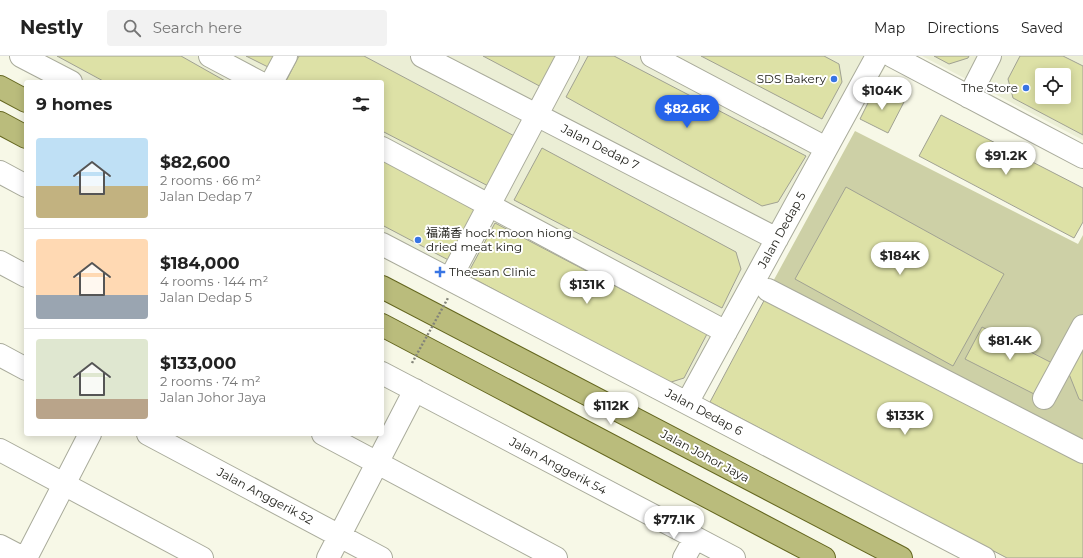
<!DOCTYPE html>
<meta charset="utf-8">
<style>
:root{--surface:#fff;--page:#f2f2f2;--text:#222;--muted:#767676;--line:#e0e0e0;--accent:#2563eb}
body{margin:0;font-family:Montserrat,"Noto Sans SC",sans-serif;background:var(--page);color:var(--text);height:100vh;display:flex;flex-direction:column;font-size:15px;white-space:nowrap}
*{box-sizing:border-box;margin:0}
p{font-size:13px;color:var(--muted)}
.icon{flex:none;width:22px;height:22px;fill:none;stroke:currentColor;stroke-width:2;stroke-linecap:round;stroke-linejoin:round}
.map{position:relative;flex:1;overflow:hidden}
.drawer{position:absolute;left:24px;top:24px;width:360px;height:356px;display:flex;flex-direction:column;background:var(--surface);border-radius:4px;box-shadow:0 2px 10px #0003}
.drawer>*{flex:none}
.tools{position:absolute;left:1035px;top:12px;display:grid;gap:8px}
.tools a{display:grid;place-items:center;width:36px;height:36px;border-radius:4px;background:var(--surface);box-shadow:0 2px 10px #0003;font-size:20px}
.price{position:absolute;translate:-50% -34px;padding:0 9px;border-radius:14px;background:#fff;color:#222;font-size:13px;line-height:26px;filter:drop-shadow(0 1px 2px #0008)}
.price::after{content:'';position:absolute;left:50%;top:24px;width:12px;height:9px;margin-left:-6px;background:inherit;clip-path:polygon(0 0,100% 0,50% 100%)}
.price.current{background:var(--accent);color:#fff}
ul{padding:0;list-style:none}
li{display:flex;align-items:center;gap:12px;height:100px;padding:0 12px}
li+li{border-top:1px solid var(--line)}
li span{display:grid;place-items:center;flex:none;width:112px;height:80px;border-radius:4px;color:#555}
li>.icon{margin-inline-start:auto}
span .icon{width:48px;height:48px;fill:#fffc;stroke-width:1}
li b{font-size:17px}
h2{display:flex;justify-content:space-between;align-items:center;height:48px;padding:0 12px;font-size:17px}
header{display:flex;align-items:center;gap:24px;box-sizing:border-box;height:56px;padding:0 20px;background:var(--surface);border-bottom:1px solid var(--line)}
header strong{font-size:19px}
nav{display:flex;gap:22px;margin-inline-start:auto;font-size:14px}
.search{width:280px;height:36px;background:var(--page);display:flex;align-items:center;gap:10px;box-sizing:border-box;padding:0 14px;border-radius:4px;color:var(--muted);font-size:15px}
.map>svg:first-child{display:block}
.built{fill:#ebeed5;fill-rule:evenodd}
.green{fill:#cdd0a6}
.building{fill:#dde1a6;stroke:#a0a192;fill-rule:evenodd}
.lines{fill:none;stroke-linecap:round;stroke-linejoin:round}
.minor-casing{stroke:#a9ab9b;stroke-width:24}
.major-casing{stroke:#64661f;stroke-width:24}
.minor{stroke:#fff;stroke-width:22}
.major{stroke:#babc7c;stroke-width:22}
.path-bridge{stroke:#838479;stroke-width:2.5;stroke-dasharray:2 2;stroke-linecap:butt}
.poi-dot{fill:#3875e4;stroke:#fff;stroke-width:1.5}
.labels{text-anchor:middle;stroke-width:4;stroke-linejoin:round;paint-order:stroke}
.poi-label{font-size:12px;fill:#1b1b15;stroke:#fff;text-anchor:end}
.street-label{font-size:12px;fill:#1b1b15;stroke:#fff}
</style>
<header>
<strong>Nestly</strong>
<div class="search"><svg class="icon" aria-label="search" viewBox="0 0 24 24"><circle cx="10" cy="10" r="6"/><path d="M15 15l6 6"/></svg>Search here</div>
<nav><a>Map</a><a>Directions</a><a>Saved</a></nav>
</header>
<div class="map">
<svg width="1083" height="502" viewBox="0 0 1083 502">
<rect width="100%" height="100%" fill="#f7f8e7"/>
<!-- built -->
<path class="built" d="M34 0H892L686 343 382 183V26H84Z
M922 0H1083V84ZM1042 19H1064V41H1042Z"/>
<!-- green -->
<path class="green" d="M855 75 1078 188 1083 179V396L770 231Z"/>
<!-- building -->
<path class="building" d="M57 0H181L227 26H105Z
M246 0H281L274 14Z
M299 0H364L520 83 494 133 382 75V26H288L286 25Z
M483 0H564L547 34Z
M588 0H614L806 100 778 146 762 150 566 41Z
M701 0H824L839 8 842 26 822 63Z
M934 0H969L968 2 949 8Z
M1020 0H1063L1083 10V79L1013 42 1008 23ZM1042 19H1064V41H1042Z
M889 38 904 46 888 77 860 63 872 39Z
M941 59 1083 132V166L1074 182 919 100Z
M542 92 736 196 741 213 722 252 514 144Z
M382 104 482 158 456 208 382 169Z
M846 131 1004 218 953 310 795 223Z
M495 167 707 278 684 322 668 327 467 219Z
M767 239 1083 405V502H1007L710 346Z
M982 271 1054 308 1038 340 965 303Z
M1083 292V345L1079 343 1069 318Z"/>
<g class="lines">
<defs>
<path id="minor" d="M21 0 71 26
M210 0 259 26
M422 0 777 183
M652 0 826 92
M892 0 1083 101
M272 26 286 0
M969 41 990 0
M382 92 726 276
M0 116 26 130
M382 188 984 502
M0 206 26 220
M450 223 568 0
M768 234 1083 396
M0 299 26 313
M382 317 734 502
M1044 342 1083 270
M687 347 877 0
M148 378 381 502
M323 378 556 502
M0 394 202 502
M0 490 23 502
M26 502 90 378
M328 502 415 334
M684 502 695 482"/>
<path id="major" d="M0 31 26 45
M0 67 26 81
M382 231 901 502
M382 269 824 502"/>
</defs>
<!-- minor casing -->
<use href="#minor" class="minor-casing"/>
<!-- major casing -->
<use href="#major" class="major-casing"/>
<!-- minor -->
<use href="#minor" class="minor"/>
<!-- major -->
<use href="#major" class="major"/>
<!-- path-bridge -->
<path class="path-bridge" d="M412 307 448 242"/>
</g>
<!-- markers -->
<g class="poi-dot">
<circle cx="834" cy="23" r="4"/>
<circle cx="1026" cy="32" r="4"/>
<circle cx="418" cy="184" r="4"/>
<path d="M438 210h4v4h4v4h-4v4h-4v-4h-4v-4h4z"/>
</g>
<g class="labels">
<!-- poi labels -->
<g class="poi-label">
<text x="826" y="27">SDS Bakery</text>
<text x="1018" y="36">The Store</text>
<text x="426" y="181" text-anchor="start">福滿香 hock moon hiong<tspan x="426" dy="14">dried meat king</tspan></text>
<text x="449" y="220" text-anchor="start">Theesan Clinic</text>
</g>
<!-- street labels -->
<g class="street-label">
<text transform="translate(600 91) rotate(27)" y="4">Jalan Dedap 7</text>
<text transform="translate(782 174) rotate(-61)" y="4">Jalan Dedap 5</text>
<text transform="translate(704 356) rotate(28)" y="4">Jalan Dedap 6</text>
<text transform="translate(705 400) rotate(28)" y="4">Jalan Johor Jaya</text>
<text transform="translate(558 410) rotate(28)" y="4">Jalan Anggerik 54</text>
<text transform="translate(265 440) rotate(28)" y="4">Jalan Anggerik 52</text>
</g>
</g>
</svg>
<div class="tools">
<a><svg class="icon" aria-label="locate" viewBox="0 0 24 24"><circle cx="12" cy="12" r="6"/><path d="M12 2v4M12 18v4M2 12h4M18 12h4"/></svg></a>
</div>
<b class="price" style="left:882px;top:55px">$104K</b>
<b class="price current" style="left:687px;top:73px">$82.6K</b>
<b class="price" style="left:1006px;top:120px">$91.2K</b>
<b class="price" style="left:900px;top:220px">$184K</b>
<b class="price" style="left:587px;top:249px">$131K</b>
<b class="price" style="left:1010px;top:305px">$81.4K</b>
<b class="price" style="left:611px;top:370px">$112K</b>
<b class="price" style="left:905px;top:380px">$133K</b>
<b class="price" style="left:674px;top:484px">$77.1K</b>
<section class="drawer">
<h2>9 homes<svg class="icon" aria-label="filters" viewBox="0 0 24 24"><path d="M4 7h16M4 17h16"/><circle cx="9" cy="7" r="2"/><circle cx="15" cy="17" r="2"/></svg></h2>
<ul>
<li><span style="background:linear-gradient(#bfe0f5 60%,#c2b280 0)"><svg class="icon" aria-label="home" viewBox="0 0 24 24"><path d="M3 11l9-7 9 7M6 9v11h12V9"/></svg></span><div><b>$82,600</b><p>2 rooms · 66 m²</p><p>Jalan Dedap 7</p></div></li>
<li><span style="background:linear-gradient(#ffd9b3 70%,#9aa5b1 0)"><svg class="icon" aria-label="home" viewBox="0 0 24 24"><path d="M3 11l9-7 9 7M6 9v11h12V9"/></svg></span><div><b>$184,000</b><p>4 rooms · 144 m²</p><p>Jalan Dedap 5</p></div></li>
<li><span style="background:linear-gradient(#dfe7d0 75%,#b9a48a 0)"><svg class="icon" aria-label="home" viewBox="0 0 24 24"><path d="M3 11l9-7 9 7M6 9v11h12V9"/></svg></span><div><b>$133,000</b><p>2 rooms · 74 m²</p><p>Jalan Johor Jaya</p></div></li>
</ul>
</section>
</div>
